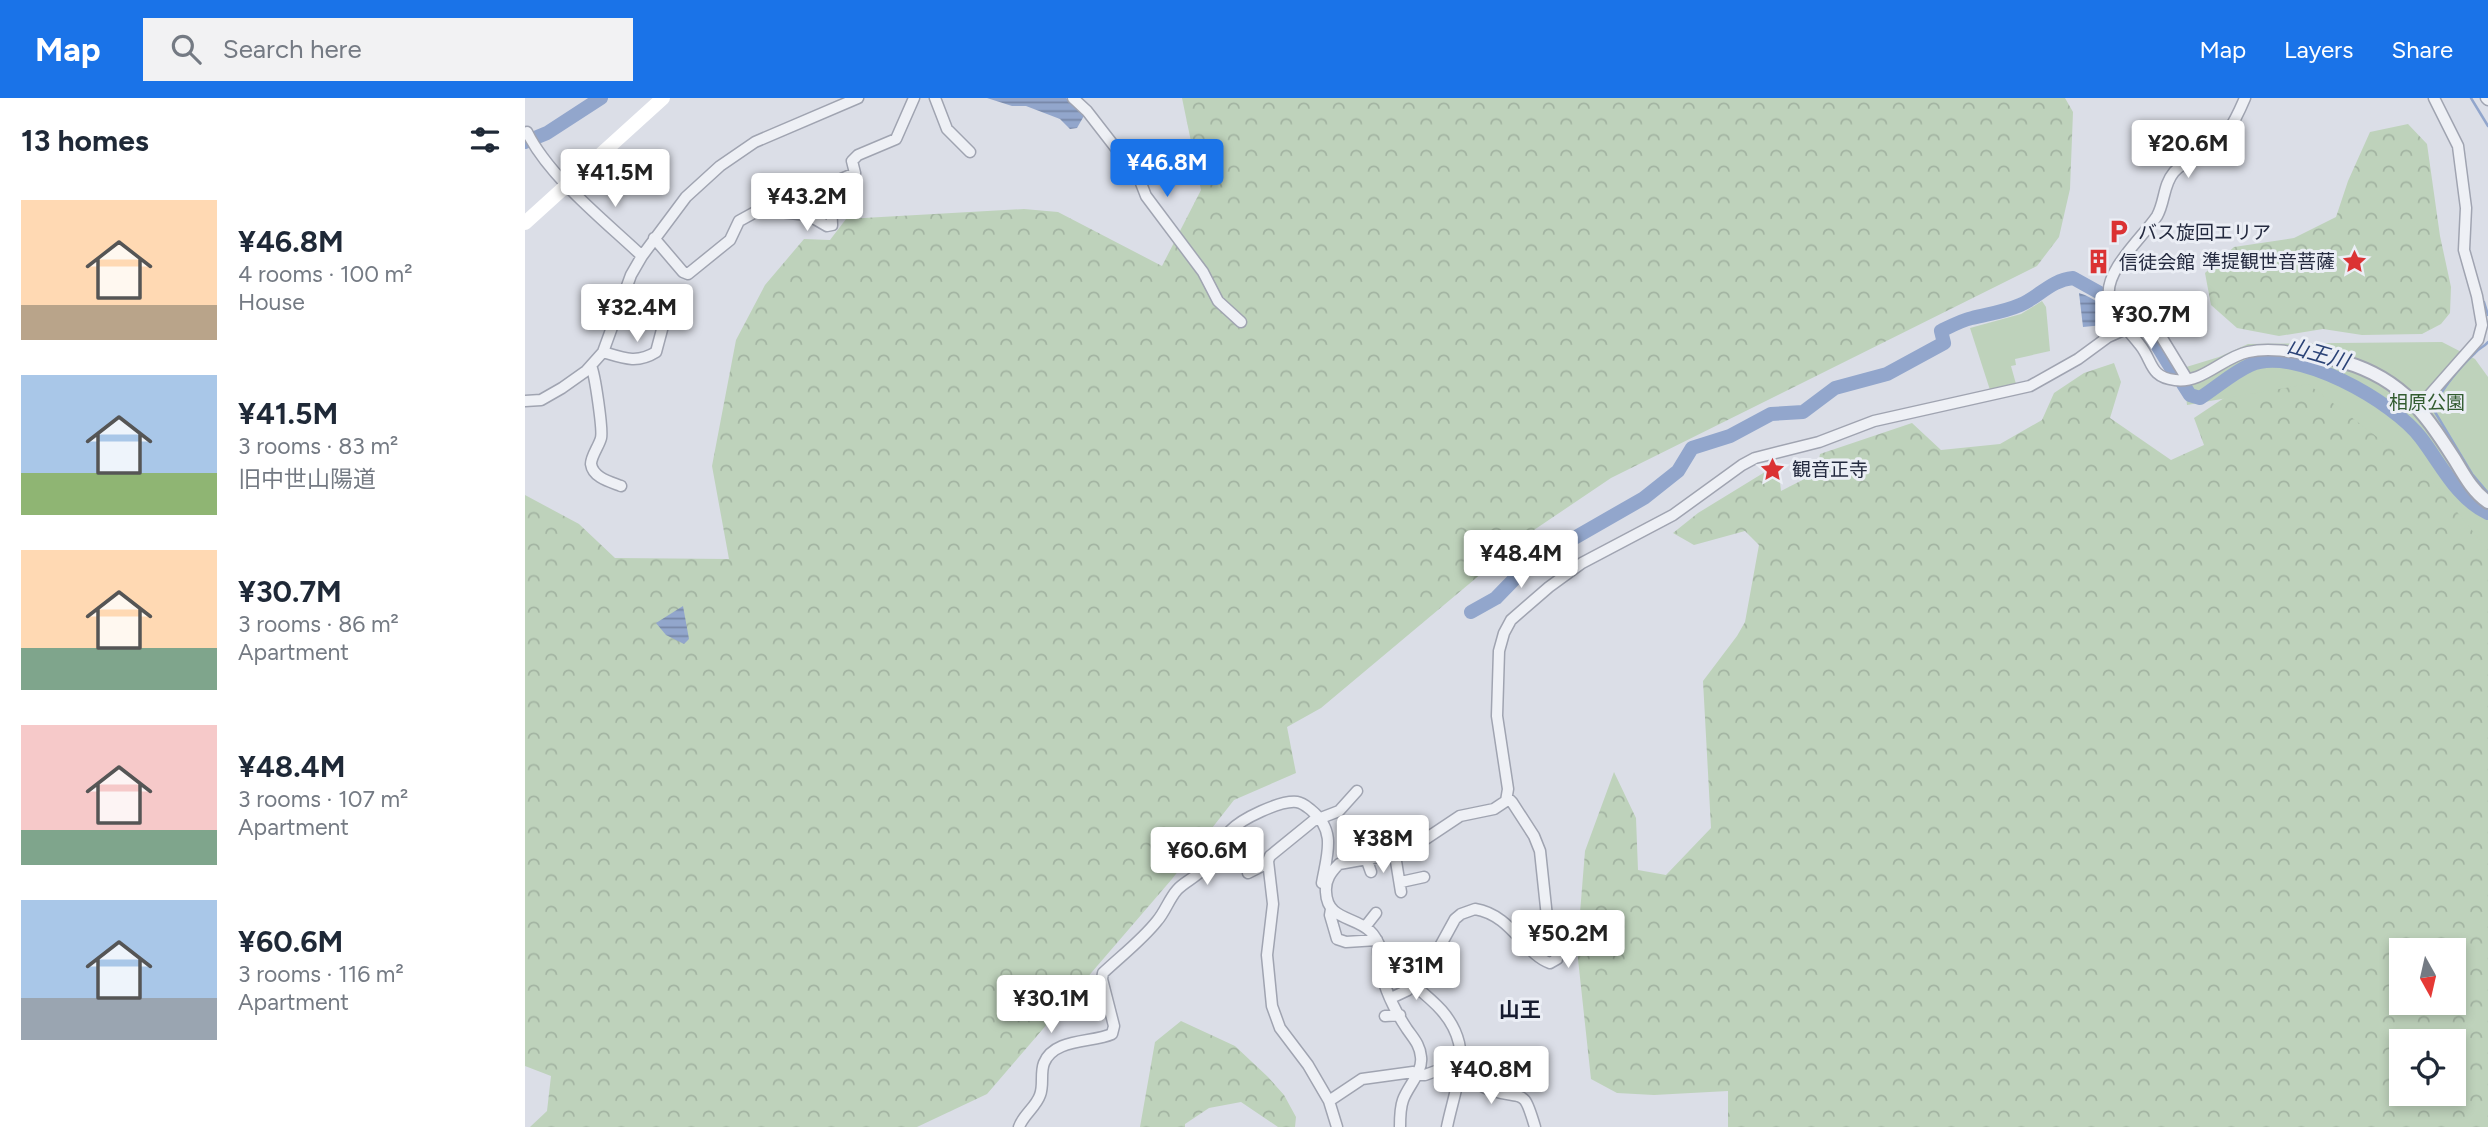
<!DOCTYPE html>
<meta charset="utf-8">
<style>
:root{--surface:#fff;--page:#f2f2f3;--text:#1f2937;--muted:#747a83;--accent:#1a73e8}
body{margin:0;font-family:Figtree,"Noto Sans JP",sans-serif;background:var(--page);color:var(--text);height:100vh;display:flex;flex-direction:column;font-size:26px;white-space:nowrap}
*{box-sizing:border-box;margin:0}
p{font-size:23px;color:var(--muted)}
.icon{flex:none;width:38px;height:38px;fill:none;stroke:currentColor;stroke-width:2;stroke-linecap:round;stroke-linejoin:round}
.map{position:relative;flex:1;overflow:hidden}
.drawer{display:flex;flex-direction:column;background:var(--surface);width:525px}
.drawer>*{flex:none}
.needle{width:46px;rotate:172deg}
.buttons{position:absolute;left:1864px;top:840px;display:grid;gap:14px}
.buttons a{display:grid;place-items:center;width:77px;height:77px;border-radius:0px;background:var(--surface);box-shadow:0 4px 10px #0003;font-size:35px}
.price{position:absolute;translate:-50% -60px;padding:0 16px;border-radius:7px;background:#fff;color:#222;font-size:23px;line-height:46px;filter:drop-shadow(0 2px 4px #0008)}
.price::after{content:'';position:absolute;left:50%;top:42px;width:21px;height:16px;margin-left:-10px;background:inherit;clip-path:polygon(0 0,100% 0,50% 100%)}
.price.current{background:var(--accent);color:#fff}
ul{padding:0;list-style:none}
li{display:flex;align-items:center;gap:21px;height:175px;padding:0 21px}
li span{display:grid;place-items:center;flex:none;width:196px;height:140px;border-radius:0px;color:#555}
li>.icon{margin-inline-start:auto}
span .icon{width:84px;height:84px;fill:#fffc;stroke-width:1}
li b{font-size:30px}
h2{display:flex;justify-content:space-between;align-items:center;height:84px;padding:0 21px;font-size:30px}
header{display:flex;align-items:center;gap:42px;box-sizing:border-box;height:98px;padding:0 35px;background:var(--accent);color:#fff}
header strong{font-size:33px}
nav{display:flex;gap:38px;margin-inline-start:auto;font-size:24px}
.search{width:490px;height:63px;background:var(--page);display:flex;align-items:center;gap:18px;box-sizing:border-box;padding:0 24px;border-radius:0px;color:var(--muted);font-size:26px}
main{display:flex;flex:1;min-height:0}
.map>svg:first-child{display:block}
.forest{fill:url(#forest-crowns);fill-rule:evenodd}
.park{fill:#bed2bb}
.water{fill:url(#water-rules)}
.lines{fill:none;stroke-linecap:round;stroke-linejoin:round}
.stream{stroke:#92a6cc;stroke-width:2.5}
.river{stroke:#92a6cc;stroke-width:14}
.minor-casing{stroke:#a0a4b1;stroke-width:13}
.tertiary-casing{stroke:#a0a4b1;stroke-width:16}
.minor{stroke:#eef0f5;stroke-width:10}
.tertiary{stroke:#eef0f5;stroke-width:12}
.secondary{stroke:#fff;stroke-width:14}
.labels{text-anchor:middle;stroke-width:6;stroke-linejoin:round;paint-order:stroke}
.poi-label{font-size:19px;fill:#242a3f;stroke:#ebeef5;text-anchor:start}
.park-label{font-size:19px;fill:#325c30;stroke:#ebeef5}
.water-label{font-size:21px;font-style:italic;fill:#2a4276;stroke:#ebeef5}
.neighbourhood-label{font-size:21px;font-weight:bold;fill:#161b2f;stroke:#ebeef5}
</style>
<header>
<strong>Map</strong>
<div class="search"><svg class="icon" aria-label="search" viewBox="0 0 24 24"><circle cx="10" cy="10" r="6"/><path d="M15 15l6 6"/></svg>Search here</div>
<nav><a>Map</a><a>Layers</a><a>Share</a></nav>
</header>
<main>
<section class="drawer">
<h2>13 homes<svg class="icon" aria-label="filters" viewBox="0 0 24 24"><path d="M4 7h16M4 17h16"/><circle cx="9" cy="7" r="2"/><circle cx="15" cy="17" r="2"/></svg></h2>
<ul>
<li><span style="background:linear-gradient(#ffd9b3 75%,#b9a48a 0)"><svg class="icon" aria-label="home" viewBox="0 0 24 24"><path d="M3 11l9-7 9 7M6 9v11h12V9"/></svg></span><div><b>¥46.8M</b><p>4 rooms · 100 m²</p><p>House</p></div></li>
<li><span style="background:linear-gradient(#a9c7e8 70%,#8fb573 0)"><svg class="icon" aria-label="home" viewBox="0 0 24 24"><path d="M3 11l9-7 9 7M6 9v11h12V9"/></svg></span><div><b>¥41.5M</b><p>3 rooms · 83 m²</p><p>旧中世山陽道</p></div></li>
<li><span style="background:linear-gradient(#ffd9b3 70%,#7fa58c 0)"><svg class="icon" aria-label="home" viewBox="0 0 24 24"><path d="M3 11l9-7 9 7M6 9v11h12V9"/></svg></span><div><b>¥30.7M</b><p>3 rooms · 86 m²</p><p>Apartment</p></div></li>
<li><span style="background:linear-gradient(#f6c9c9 75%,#7fa58c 0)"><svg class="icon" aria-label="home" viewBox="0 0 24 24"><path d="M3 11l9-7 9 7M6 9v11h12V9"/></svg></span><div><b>¥48.4M</b><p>3 rooms · 107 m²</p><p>Apartment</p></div></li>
<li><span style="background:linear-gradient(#a9c7e8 70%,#9aa5b1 0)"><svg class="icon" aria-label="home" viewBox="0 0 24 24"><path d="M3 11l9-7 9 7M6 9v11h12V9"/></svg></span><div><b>¥60.6M</b><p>3 rooms · 116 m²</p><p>Apartment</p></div></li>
</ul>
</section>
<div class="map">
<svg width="1963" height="1029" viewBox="0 0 1963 1029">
<defs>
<pattern id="forest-crowns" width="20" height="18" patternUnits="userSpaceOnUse" patternTransform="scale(1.75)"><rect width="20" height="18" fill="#bed2bb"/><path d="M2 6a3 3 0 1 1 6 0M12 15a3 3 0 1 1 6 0" fill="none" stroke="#a3b4a2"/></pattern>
<pattern id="water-rules" width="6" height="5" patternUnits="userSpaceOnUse" patternTransform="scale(1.75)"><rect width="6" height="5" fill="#92a6cc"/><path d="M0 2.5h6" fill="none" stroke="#7787a7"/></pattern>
</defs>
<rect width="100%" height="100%" fill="#dbdee7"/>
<!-- forest -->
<path class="forest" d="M657 0H1540L1548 14 1545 91 1534 139 1512 168 1086 380 1006 434 796 610 762 629 771 675 709 702 647 781 462 996 392 1029H5L22 1013 26 978 0 968V397L54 426 90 460 204 461 187 368 211 242 240 187 279 141 305 142 321 121 499 111 533 114 637 168 676 92Z
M1883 26 1902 46 1915 138 1926 189 1925 215 1916 226 1897 236 1837 237 1798 231 1754 238 1712 230 1686 207 1680 175 1709 149 1769 140 1811 119 1823 83 1845 34Z
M1589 265 1596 284 1585 320 1646 362 1679 347 1669 320 1714 290 1755 278 1812 292 1878 337 1963 443V1029H1203V993L1129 997 1092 995 1066 981 1052 852 1060 753 1089 674 1111 720 1113 772 1141 777 1186 730 1178 583 1212 538 1220 524 1234 447 1220 433 1169 447 1148 435 1173 415 1253 366 1256 393 1291 375 1295 356 1387 325 1416 352 1475 346 1517 322 1529 295 1559 275ZM1876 852H1928V905H1876ZM1876 943H1928V996H1876Z
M656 923 710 948 743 979 759 997 771 1019 770 1029H753L716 1004 684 1010 660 1026V1029H615L630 944Z"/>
<!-- park -->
<path class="park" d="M1517 203 1521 209 1525 253 1490 261 1491 267 1486 268 1491 286 1465 292 1445 230 1496 216Z
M1917 244 1950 261 1963 279V452L1903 378 1783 286 1662 307 1658 270 1694 259 1723 246Z"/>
<!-- water -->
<path class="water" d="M462 0H541L560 16 552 30 545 31 535 21 501 8H487Z
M1554 195C1570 200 1583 210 1589 226L1558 229Z
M158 508 164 541 159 546 141 537 131 525Z"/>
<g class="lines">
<!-- stream -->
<path class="stream" d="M1946 0 1963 28
M1959 204 1963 217
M1963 244C1959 249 1954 250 1950 255 1938 266 1908 299 1910 314L1947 376 1963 395"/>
<!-- river -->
<path class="river" d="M0 44 22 35 76 0
M1600 218 1618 224 1648 273
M1658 286 1665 297 1675 300C1691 290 1707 275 1725 267 1770 247 1869 304 1896 340 1916 366 1932 401 1963 415
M946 514 971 500 1004 466 1119 400 1153 373 1167 350 1205 338 1246 316 1278 314 1310 290 1362 276 1419 245 1416 233C1426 228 1437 222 1447 220 1463 216 1479 214 1495 207 1514 199 1526 182 1548 180L1575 195"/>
<defs>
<path id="minor" d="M410 0 422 31 445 54
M548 0 562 13 614 80 621 98 678 174 693 203 716 224
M1720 0C1708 28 1702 40 1675 56 1667 61 1656 66 1649 74 1638 87 1640 104 1632 118 1618 139 1580 172 1584 198 1587 217 1604 233 1615 247 1628 263 1624 279 1650 282 1677 286 1698 259 1723 254 1750 248 1781 257 1808 261
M1961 0 1963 2
M0 35 2 34C24 79 80 123 117 158
M129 140 158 174 163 176 205 142 214 123 234 112 283 117 302 128 307 127 306 103 314 82 330 75 327 63 333 57 371 41 389 0
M1592 216 1610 213 1626 222 1662 281
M78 254C98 260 112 266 131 254L139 224
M66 268C70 276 78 332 76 340 74 348 66 358 66 366 68 380 86 384 96 388
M0 303 16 302 37 290 61 273 78 254 106 177 117 158 161 99 195 68 230 44 333 0
M1893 310 1953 242 1957 227 1952 198 1939 152 1941 110 1933 48 1909 0
M870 757 876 794
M841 760 846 774
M723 775 743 765
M876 784 899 779
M806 811 805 817 812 841 821 844 852 842
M840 829 851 815
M853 851C854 880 866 907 882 931 889 941 895 947 896 959 898 974 883 988 878 1002 875 1010 875 1020 875 1029
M866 900 883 892 888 879 913 852 930 821 936 816 950 811C987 817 999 856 1025 865L1032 861 1022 819 1015 753 1009 738 987 704 983 700
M860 918 875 917
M934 971C944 977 954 989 965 992 1000 1003 998 988 1010 1029
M804 1003 837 981 888 974 894 977H900L935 964
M494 1029C498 1017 511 1009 515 997 519 987 515 975 519 965 529 940 567 945 587 936L589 928 577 881 578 875C596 858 617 842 632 823 640 814 644 801 652 792 659 784 670 780 677 772 689 761 694 745 705 733 716 721 755 702 772 704 778 705 781 708 786 712 812 733 802 756 797 785
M812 1029 804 1003 783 967 755 930 747 908 742 857 748 806 743 763 745 758 788 723 814 713 832 693
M922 1029C927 1003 940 970 934 945 925 907 888 891 864 865 856 856 855 842 845 833 829 818 802 822 801 794 800 782 806 774 814 766L881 754 935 718 969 711 981 703 983 691 972 618 974 553 979 535 986 522 1024 489 1057 465 1148 417 1217 367 1230 360 1294 344 1349 323 1505 288 1553 261 1583 239 1601 231"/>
<path id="tertiary" d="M1808 261C1872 276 1896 309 1930 362 1939 377 1948 394 1963 404"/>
</defs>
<!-- minor casing -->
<use href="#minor" class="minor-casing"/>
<!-- tertiary casing -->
<use href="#tertiary" class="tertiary-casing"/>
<!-- minor -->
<use href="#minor" class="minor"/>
<!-- tertiary -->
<use href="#tertiary" class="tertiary"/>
<!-- secondary -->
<path class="secondary" d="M0 125 138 0"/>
</g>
<!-- icons -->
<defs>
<symbol id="parking-bare" viewBox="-9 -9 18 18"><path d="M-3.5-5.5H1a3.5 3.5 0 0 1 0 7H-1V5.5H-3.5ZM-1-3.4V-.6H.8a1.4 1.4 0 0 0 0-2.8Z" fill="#db3233" stroke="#ebeef5" stroke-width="2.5" paint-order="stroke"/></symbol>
<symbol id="sight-bare" viewBox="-9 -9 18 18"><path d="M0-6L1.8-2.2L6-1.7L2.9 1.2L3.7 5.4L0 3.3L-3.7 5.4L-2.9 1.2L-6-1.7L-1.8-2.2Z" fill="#db3233" stroke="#ebeef5" stroke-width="2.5" paint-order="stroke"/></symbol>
<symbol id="building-bare" viewBox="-9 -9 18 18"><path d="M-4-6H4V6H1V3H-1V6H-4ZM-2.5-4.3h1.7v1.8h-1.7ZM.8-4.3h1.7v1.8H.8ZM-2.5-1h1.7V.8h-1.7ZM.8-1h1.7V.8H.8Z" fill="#db3233" stroke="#ebeef5" stroke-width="2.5" paint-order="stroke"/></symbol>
</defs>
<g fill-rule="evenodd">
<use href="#parking-bare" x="1576" y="116" width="35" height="35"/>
<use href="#sight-bare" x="1812" y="146" width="35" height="35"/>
<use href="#building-bare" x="1556" y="146" width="35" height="35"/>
<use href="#sight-bare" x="1230" y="354" width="35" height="35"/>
</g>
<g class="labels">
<!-- poi labels -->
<g class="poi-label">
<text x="1613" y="141">バス旋回エリア</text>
<text x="1810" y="170" text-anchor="end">準提観世音菩薩</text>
<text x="1594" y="171">信徒会館</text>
<text x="1267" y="378">観音正寺</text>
</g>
<!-- park labels -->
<g class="park-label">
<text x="1902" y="311">相原公園</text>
</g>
<!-- water labels -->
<g class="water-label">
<text transform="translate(1793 256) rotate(16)" y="7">山王川</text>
</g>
<!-- neighbourhood labels -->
<g class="neighbourhood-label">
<text x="995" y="919">山王</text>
</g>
</g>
</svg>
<div class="buttons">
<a><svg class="needle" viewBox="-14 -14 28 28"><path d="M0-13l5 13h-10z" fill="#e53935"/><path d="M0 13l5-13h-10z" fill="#747a83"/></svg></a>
<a><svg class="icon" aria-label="locate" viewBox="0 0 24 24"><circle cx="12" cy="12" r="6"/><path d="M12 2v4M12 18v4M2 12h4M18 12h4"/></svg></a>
</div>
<b class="price" style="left:1663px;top:82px">¥20.6M</b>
<b class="price current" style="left:642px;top:101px">¥46.8M</b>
<b class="price" style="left:90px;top:111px">¥41.5M</b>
<b class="price" style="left:282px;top:135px">¥43.2M</b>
<b class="price" style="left:112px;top:246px">¥32.4M</b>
<b class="price" style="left:1626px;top:253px">¥30.7M</b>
<b class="price" style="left:996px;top:492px">¥48.4M</b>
<b class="price" style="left:858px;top:777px">¥38M</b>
<b class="price" style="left:682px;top:789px">¥60.6M</b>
<b class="price" style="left:1043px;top:872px">¥50.2M</b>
<b class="price" style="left:891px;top:904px">¥31M</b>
<b class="price" style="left:526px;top:937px">¥30.1M</b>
<b class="price" style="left:966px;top:1008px">¥40.8M</b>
</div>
</main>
